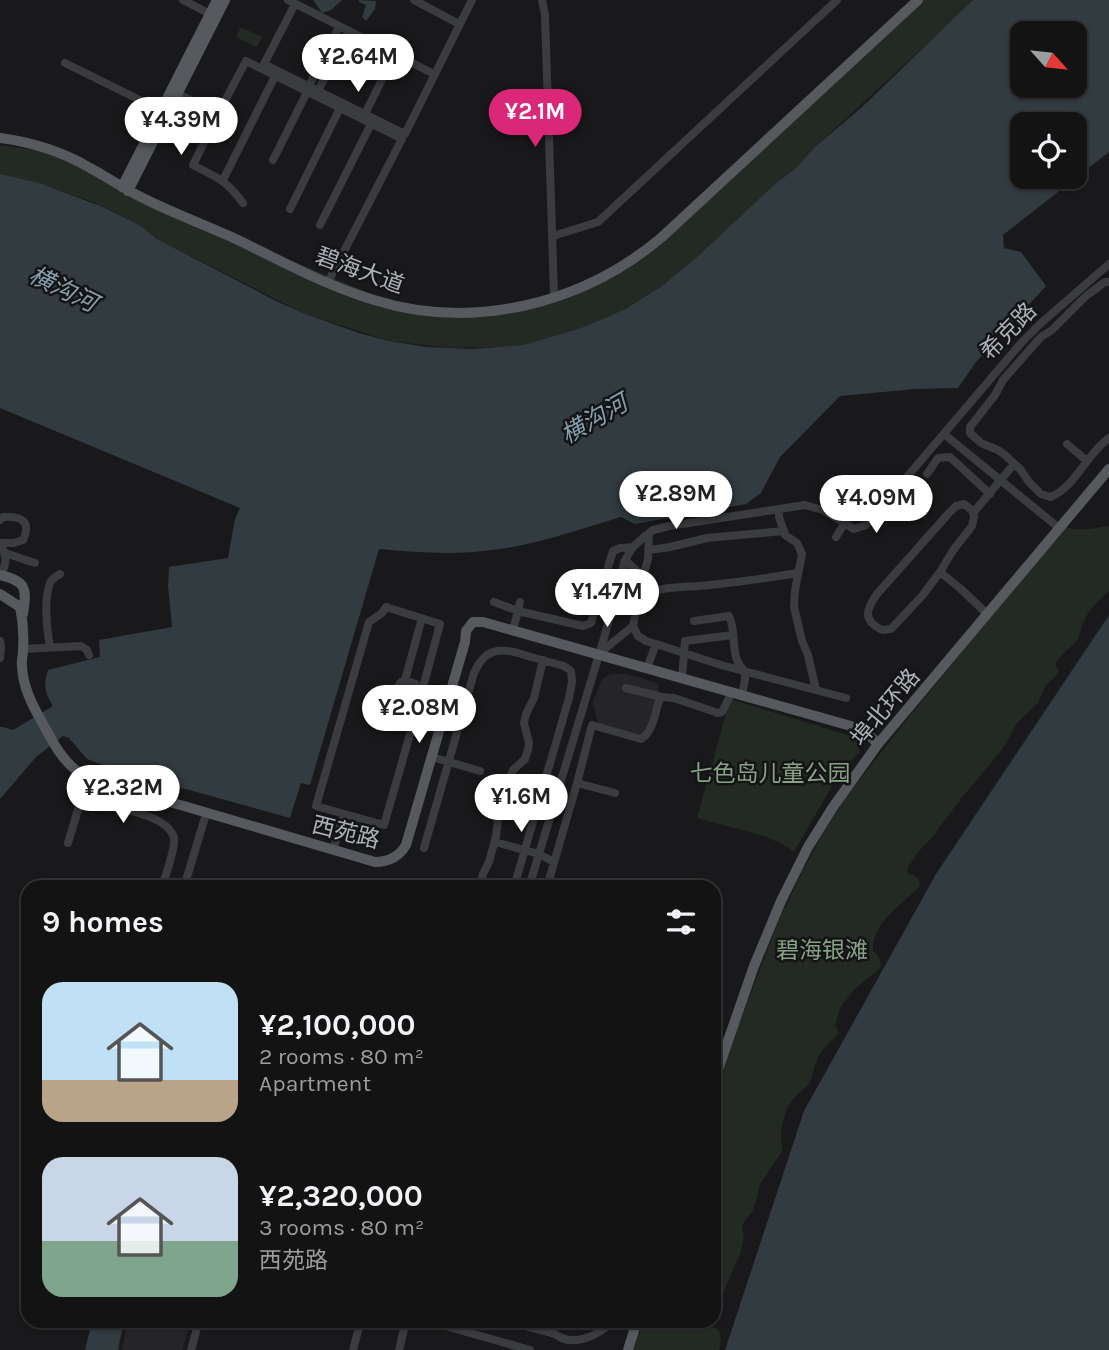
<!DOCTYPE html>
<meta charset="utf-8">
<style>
:root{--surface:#131314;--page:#202022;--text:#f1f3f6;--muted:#9d9ea0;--line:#323234;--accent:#db2777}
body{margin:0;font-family:Karla,"Noto Sans SC",sans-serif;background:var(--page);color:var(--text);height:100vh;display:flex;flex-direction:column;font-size:26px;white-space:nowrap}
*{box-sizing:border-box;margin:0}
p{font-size:23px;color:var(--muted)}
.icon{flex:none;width:38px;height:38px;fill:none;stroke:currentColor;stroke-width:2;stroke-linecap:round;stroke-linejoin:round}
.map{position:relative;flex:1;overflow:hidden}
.sheet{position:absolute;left:21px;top:880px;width:700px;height:448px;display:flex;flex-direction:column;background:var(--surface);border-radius:21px;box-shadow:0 2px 5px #0004,0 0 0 2px var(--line)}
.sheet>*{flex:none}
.needle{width:46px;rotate:117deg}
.controls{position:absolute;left:1010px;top:21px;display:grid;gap:14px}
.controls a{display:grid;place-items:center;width:77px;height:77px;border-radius:14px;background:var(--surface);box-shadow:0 2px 5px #0004,0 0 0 2px var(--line);font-size:35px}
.price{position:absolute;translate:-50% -60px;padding:0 16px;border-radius:24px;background:#fff;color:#222;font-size:23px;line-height:46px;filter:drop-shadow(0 2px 4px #0008)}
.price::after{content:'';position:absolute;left:50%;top:42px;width:21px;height:16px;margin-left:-10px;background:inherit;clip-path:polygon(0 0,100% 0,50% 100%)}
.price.on{background:var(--accent);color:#fff}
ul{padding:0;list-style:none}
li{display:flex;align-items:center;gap:21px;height:175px;padding:0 21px}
li span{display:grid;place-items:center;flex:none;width:196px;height:140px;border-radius:21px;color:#555}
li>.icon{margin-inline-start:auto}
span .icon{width:84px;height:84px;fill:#fffc;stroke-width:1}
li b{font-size:30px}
h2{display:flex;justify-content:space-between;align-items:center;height:84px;padding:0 21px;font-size:30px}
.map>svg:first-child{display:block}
.built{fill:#252528}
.green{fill:#232a23}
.water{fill:#323b40;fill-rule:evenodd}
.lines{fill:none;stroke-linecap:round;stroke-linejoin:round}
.minor{stroke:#3a3c3f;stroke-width:8}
.major{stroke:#56595e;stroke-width:10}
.labels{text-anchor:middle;stroke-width:5;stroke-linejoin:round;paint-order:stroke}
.street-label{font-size:23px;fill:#acb2b9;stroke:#141416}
.park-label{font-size:23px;fill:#87a285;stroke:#141416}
.water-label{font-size:24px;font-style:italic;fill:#87a1b0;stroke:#141416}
</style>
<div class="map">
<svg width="1109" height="1350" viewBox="0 0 1109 1350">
<rect width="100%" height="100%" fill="#19191b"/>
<!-- built -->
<path class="built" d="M611 674H626L638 677 656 683 659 687 648 730 642 735 602 724 597 721 593 703 595 696 602 679Z
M127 1321H191L182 1350H122Z"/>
<!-- green -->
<path class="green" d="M922 0H975L815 147 796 168 775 184 698 256 662 286 627 308 603 319 578 329 523 345 498 347 450 348 389 341 303 313 157 239C113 204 55 187 0 175V145L61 154 160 206 403 307 475 313 575 291 653 244Z
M241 27 262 37 257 47 236 37Z
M1109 526V591C1100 599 1092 606 1086 617 1081 625 1081 635 1075 643 1068 650 1060 655 1055 664L1059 671 1054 678 1046 685 1038 703 1017 723 1004 747 956 805 935 834 919 851 907 869 908 874 914 875 919 879 920 886C902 905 871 923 873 951 879 956 881 959 881 967L853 991 841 1007 835 1025 839 1033C829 1043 821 1049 816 1062 813 1069 813 1077 809 1083 806 1089 798 1093 794 1098 783 1111 778 1134 783 1150L760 1184 756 1202 752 1212 744 1222 742 1229 744 1237 740 1255 725 1288 714 1318V1098L735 1034 779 920 802 872 824 831 846 797 908 718 1065 527C1080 532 1094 528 1109 526Z
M730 699 854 737 860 752 843 767 794 852C770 833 726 827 697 818Z
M643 1321H713L712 1326 720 1332 721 1340 719 1350H634Z"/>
<!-- water -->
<path class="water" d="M313 0H342L331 10 322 13Z
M359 0 376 1 375 9 366 21 362 17 366 5 359 2Z
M973 0H1109V152L1003 235 1004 248 1021 252 1046 286 976 362 958 388 916 389 840 396 780 457 761 493 746 504 635 524 621 517C576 530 531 547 483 551 449 555 414 552 379 549L310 785 301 783 290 818 110 768 87 759 69 738 63 736 36 757 0 799V727H3L13 730 53 706C45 693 43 685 48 670L100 657 99 640 172 627 168 586 169 567 228 558 235 519 240 508 0 408V174L39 183 103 207 139 225 157 239 278 302 303 313 359 333 389 341 427 347 472 349 523 345 578 329 603 319 627 308 662 286 698 256 775 184 796 168 815 147 862 107ZM1022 33H1074V86H1022ZM1022 124H1074V177H1022Z
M1109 615V1350H725L804 1111 936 874Z
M92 1321H124L118 1350H85Z"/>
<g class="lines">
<!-- minor -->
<path class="minor" d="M183 0 214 16
M288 0 434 74
M414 0 459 24
M542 0 545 15 554 294
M295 4 264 64 405 134 472 0
M65 63 164 112
M309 86 339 27
M173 91 218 114 193 165C218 178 226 180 243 203
M318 91 348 32
M218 114 246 61 402 139 328 282
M365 114 394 55
M273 160 307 92
M223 180 275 76
M290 209 340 108
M320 225 371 124
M553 236 598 222 837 0
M1109 282H1105L1086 296 1052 330 1041 337 1003 380 995 395 970 427V433L981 443 998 450 1005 455 1020 469 1029 482 1041 494 1050 497C1076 487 1086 454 1109 438
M944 434 1059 528
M1067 444 1087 461
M927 474 938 458 950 457 990 494
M779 509V517L785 535 797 543 802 554 795 590 794 607 802 641 808 655 816 690
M973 513 1014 464
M0 520 3 517C21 516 32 521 23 540L14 543H0
M649 533 648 559 642 580 633 626 638 636 646 641 656 644
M836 537 844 524
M0 544C7 555 7 563 1 575
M650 550 670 547 707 538 784 531
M5 553 35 563
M625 560 643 577
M940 572 954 549 972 526 974 517 973 511 964 504 956 506 949 513 877 594C866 610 862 620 882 630L891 629 922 596 940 572 961 589 987 614
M616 596 638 603
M640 596C663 585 685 588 710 585 739 582 768 578 797 573
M494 602 518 611 520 602
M694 621 729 616C738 634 728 657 745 671V680L742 695
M513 630 518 611 583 626 591 623 613 551 620 548 633 547
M0 641 1 647 0 658
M50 647C47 630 43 597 51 581 54 577 56 577 60 574
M23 649 81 646 87 650 89 655
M601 652 633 626
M647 668 656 644 721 665 846 698
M682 678 685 641 733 635
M405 680 416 684 422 691 419 703C410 709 404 707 395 701V692L401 682Z
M405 680 422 618
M626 688 662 697
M445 711 419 703 384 825 316 806 369 622 382 613 386 607 440 624 422 691 448 700
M432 757 480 771
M95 781 89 802C110 807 168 813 174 838 176 848 165 876 162 887
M615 793 577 783 592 725 641 739C653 732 655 713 659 701L662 697 674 698 718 713 722 712 732 692
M495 842 539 854 554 862
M68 843 80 803 84 801 89 802
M424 848 474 673C487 643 506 649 531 657 542 660 553 663 564 666L571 671 572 682 569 698 514 887
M333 850 344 814
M184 887 206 814
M480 887 483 874 489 862 496 836 500 805 513 770 525 759 528 750 529 743 524 723 526 714 534 698 543 660
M529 887 604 638 625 560 633 547 645 536 653 530 669 526 805 505 823 510 854 529 866 525 1022 342 1040 324 1109 264
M547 887 577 783
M428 1321 530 1350
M507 1321 555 1334C573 1348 598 1336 613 1321
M191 1350 199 1321
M353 1350 359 1327 357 1321
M399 1350 406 1321"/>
<!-- major -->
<path class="major" d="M0 138C31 142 63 152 90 168 107 177 123 188 141 197 172 213 206 225 238 240 281 261 327 286 374 300 474 331 583 304 662 237L918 0
M122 187 217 0
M128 191 225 0
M0 575C27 581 27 589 23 614
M0 594 20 607C23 621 24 636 23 650 23 656 21 661 22 667 23 687 32 705 42 722 51 739 61 759 77 771 97 787 128 792 153 797L375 862C389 862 399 857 406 845L465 642 466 631 473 622H483L858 728 863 729 878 744
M714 1081 754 966 781 901 808 847 833 807 878 744 1109 469
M628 1350 637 1321"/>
</g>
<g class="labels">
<!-- street labels -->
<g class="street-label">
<text transform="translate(360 270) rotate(20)" y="8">碧海大道</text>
<text transform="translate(1008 331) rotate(-46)" y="8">希克路</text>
<text transform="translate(885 707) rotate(-50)" y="8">埠北环路</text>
<text transform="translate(346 832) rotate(14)" y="8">西苑路</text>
</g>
<!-- park labels -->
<g class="park-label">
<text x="770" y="781">七色岛儿童公园</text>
<text x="822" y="958">碧海银滩</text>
</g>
<!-- water labels -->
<g class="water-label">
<text transform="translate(63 289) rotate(26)" y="8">横沟河</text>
<text transform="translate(594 419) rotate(-30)" y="8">横沟河</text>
</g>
</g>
</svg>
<div class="controls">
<a><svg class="needle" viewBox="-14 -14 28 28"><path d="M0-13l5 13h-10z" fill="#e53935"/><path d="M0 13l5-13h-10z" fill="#9d9ea0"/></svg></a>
<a><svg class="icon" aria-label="locate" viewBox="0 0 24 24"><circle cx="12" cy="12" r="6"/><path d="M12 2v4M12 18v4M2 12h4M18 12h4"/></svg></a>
</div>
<b class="price" style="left:358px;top:94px">¥2.64M</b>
<b class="price on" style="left:535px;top:149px">¥2.1M</b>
<b class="price" style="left:181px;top:157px">¥4.39M</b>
<b class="price" style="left:676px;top:531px">¥2.89M</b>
<b class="price" style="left:876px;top:535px">¥4.09M</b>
<b class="price" style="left:607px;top:629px">¥1.47M</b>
<b class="price" style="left:419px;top:745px">¥2.08M</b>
<b class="price" style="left:123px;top:825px">¥2.32M</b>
<b class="price" style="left:521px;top:834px">¥1.6M</b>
<section class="sheet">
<h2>9 homes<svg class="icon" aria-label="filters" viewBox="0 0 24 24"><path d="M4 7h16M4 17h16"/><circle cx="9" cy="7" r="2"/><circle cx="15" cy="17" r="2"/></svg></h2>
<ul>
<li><span style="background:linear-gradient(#bfe0f5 70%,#b9a48a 0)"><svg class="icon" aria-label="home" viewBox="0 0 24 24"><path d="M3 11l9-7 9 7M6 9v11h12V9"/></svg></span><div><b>¥2,100,000</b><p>2 rooms · 80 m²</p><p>Apartment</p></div></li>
<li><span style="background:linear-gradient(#c9d6e8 60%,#7fa58c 0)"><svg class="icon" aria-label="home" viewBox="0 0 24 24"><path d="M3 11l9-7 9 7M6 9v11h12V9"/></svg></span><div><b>¥2,320,000</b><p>3 rooms · 80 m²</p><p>西苑路</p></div></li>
</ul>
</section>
</div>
